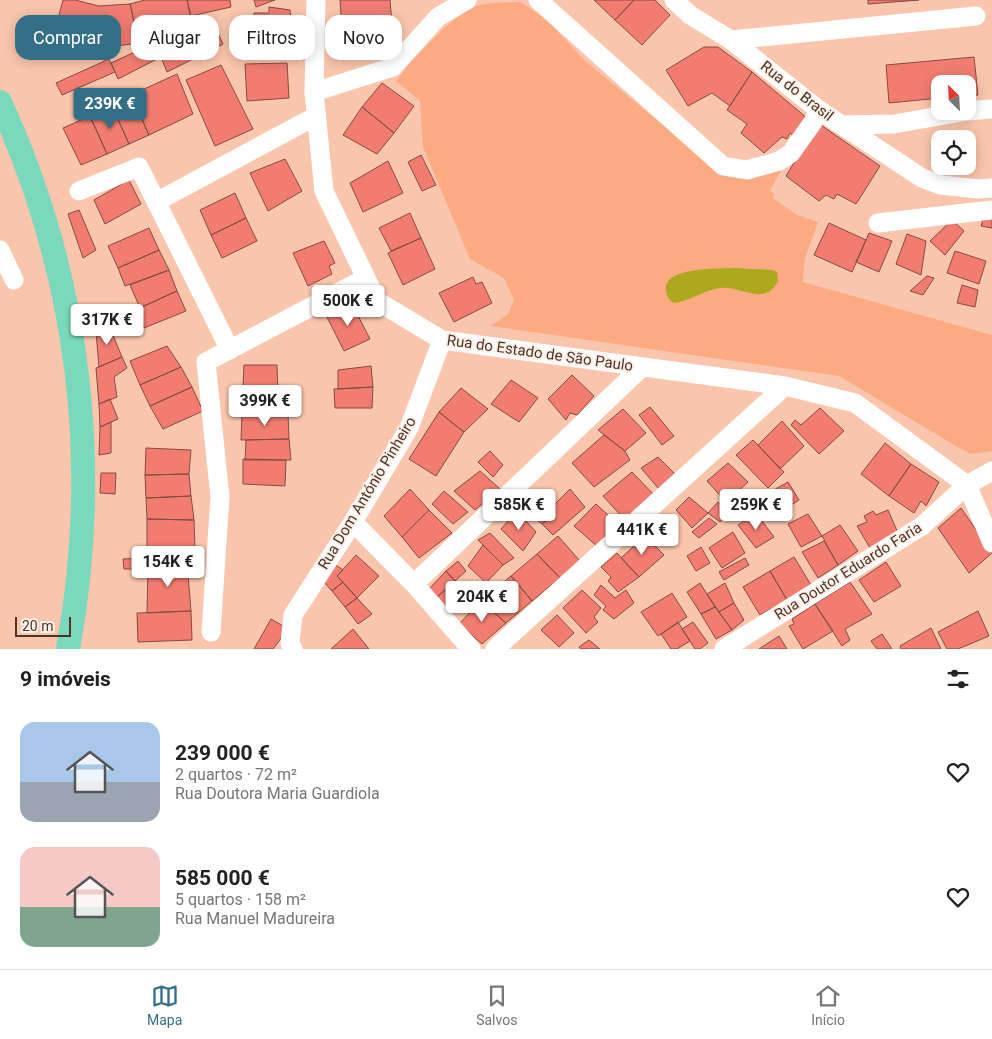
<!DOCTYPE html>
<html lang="pt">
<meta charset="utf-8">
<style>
:root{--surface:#fff;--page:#f2f2f2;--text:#222;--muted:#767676;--line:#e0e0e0;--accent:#346f87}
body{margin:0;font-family:Roboto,sans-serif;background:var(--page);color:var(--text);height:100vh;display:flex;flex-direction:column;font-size:19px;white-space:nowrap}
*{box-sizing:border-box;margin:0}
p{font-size:16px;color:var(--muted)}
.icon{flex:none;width:28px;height:28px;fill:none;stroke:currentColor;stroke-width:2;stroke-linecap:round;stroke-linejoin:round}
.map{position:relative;height:649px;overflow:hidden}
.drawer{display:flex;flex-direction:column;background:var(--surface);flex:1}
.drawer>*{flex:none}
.guide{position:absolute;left:15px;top:15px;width:500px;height:45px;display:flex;gap:10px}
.needle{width:32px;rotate:336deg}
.fabs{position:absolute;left:931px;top:75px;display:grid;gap:10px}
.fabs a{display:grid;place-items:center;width:45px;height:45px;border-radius:10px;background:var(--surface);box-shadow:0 2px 12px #0003;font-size:25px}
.scale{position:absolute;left:15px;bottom:12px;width:56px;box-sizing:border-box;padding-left:5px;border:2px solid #4d3427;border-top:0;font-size:14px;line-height:18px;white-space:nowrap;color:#4d3427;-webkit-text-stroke:4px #fdf0e9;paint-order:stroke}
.price{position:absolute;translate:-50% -42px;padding:0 11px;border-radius:5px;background:#fff;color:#222;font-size:16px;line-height:32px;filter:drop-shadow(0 1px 2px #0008)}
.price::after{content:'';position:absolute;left:50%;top:30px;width:15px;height:11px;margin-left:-8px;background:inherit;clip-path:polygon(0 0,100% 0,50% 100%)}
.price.current{background:var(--accent);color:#fff}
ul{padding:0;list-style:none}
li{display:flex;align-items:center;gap:15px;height:125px;padding:0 20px}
li span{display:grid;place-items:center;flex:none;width:140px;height:100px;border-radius:15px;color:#555}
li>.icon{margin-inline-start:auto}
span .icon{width:60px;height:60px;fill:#fffc;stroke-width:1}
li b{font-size:21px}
h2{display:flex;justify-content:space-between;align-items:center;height:60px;padding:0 20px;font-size:21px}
.chip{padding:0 18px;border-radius:15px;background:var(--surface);box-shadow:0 2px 12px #0003;font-size:18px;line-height:45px}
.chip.current{background:var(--accent);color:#fff}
.menu{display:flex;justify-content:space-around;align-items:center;height:70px;border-top:1px solid var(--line);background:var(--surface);font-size:14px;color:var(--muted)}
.menu a{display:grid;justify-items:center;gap:2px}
.menu .current{color:var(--accent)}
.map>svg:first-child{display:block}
.green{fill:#fbaa82}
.water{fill:#aea81f}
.building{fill:#f17d71;stroke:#884a44}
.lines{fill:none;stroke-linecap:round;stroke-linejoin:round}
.minor{stroke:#fff;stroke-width:19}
.major{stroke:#7ad9bd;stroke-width:24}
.labels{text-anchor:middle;stroke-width:4;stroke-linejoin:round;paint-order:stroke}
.street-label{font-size:15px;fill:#4d3427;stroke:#fdf0e9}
</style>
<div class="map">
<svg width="992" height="649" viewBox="0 0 992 649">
<rect width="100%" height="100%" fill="#f9c5ac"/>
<!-- green -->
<path class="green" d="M520 2 545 18 585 61 720 172 772 166 781 171 770 190 774 194 773 198 797 215 818 222 804 261 803 282 992 335V451L971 454 961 449 839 376 491 326 508 314 514 300 504 278 470 259 423 147 420 101 396 81 408 65 443 29 470 7 493 3Z"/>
<!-- water -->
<path class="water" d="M735 268 773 270 777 272 778 281C765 307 741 286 721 288 708 289 692 299 680 302L674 303C669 301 667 296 666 291 662 266 721 269 735 268Z"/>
<!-- building -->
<path class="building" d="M63 0H75L99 6 130 4 139 43 94 49 54 34Z
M145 0H187L192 25 176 28 179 35 139 43 130 4Z
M187 0H230L231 7 191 16Z
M254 0H275L256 7Z
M340 0H390L394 50 344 58Z
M594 0H634L615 20Z
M634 0H655L670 15 642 45 615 20Z
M868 0H919L868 4Z
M269 7 290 10 291 19H297L295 42 252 41 254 13H269Z
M216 29 223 44 167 72 161 57Z
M153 40 161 57 118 79 111 63 137 51 134 44Z
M704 47H718L752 72 730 106 712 93 688 106 666 70Z
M974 57 978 95 968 96V84H940V98L889 103 886 65Z
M109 59 115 72 62 95 56 83Z
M287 63 289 98 247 101 245 64Z
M221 65 253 129 215 146 186 80Z
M752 72 807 118 795 137 790 133 787 139 782 137 764 153 741 133 747 124 727 110Z
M177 74 193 114 149 135 131 95Z
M382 83 414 106 394 133 362 107Z
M131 95 149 135 129 144 112 106Z
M112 106 129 144 107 154 90 116Z
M362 107 394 133 377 154 343 135Z
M90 116 107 154 81 165 63 128Z
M818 123 880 166 856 204 837 194 834 199 826 195 819 201 786 176Z
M421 155 436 185 422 191 408 162Z
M285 159 302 191 268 211 250 173Z
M388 161 403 193 363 212 350 183Z
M129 180 141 204 105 224 94 200Z
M235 193 246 218 211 235 200 210Z
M79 210 96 250 83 258 68 214Z
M992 212V228L981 226 985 213Z
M410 213 421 238 391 251 379 228Z
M246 218 257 241 222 258 211 235Z
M952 220 964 231 945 255 930 241Z
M829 223 866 240 852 272 814 255Z
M149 228 159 250 118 268 108 246Z
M869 233 892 241 879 272 856 262Z
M907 234 926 241 921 275 896 264Z
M421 238 435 269 403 285 388 253Z
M324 241 335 263 329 266 332 274 308 286 293 253Z
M159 250 169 270 125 286 118 268Z
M955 251 986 261 979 284 947 273Z
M169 270 177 291 140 308 130 285Z
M927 276 934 278 923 295 910 291Z
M473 277 476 284 482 282 492 303 454 322 439 293Z
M962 285 978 290 975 307 957 303Z
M177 291 186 311 144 328 137 309Z
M351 302 370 339 344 351 326 315Z
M108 323 122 357 99 367 96 332Z
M167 346 181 367 140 385 130 361Z
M122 357 127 368 114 377 117 397 99 404 96 368Z
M244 365H277L278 393 248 392V387L243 386Z
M371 366 373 387 338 389V370Z
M181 367 192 387 150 406 140 385Z
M572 375 594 396 577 415 570 413 566 420 548 399Z
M511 380 538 398 519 422 491 404Z
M192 387 203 411 163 429 150 406Z
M373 387 372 408H335L334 389Z
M461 388 488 409 464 432 439 412Z
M248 392 278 393V414H247Z
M110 399 118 419 100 427 99 404Z
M650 407 674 436 662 445 639 415Z
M820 408 844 431 819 454 791 425 795 420 801 425Z
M623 409 646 433 625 451 598 430Z
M439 412 464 432 436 476 409 459Z
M242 413 288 414 289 439 241 440Z
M782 421 804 446 780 469 758 445Z
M111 422V453L99 455 100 427Z
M604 435 625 451 630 460 594 487 572 463Z
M289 439 291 460H245L246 440Z
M753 440 784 472 768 488 736 455Z
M885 443 911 464 889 496 861 474Z
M146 448 191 450 189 474 145 475Z
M490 451 503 465 493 477 478 462Z
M658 457 675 474 659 489 641 468Z
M243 459 286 460 285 486 243 484Z
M728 463 748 482 726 502 707 481Z
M911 464 939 482 926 506 921 501 914 513 889 496Z
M480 471 500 489 475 510 454 491Z
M632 472 654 495 625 520 603 496Z
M101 473H116L115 494 100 493Z
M189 474 191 496 146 498 145 475Z
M788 482 799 500 782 511 770 492Z
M410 489 429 510 402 537 384 516Z
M570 489 585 507 553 535 542 524 552 515 548 511Z
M540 490 553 506 548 511 552 515 542 524 523 508Z
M444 491 468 512 453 524 432 504Z
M770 492 782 511 772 517 761 497Z
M191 496 194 520 147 519 146 498Z
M689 497 708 513 692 528 676 510Z
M718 502 730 513 720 522 708 513Z
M596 504 619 525 599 548 574 526Z
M961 508 992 553 969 573 938 528Z
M429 510 452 533 419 558 402 537Z
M888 510 898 533 870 548 857 526 867 522 864 516 873 511 876 515Z
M517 511 536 532 523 551 501 529Z
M756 513 774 537 756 548 738 525Z
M808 514 822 536 801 547 788 524Z
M709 518 717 524 699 538 692 532Z
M147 519 194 520 195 548 147 547Z
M840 525 858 551 838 565 822 536Z
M733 532 745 553 722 568 709 548Z
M490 533 514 558 503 565 478 540Z
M558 536 580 561 560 578 537 554Z
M645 536 664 555 639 577 621 558Z
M824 541 838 565 818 578 802 552Z
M483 545 503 565 486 583 468 566Z
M701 547 710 563 696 571 687 556Z
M617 553 639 577 618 592 608 581 611 577 601 567Z
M537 554 560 578 532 601 511 576Z
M356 555 379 576 357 598 337 576Z
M163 557V562H148L147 576H139L137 569H124L123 559Z
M794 557 811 585 787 600 770 571Z
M745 558 749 565 724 580 719 572Z
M458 561 466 571 455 581 446 571Z
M148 562H187L191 611 147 613Z
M886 562 901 586 874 602 859 580Z
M333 563 343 570 337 576 343 582 332 591 323 581Z
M446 571 455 581 436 598 429 589Z
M770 571 787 600 760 615 743 587Z
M511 576 532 601 506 623 481 601Z
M455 581 470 597 453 613 436 598Z
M343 582 357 598 345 607 332 591Z
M850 582 872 614 845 629 850 640 842 646 815 604Z
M700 583 715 607 701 614 687 592Z
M725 583 734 603 719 612 707 594Z
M601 585 615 598 626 590 634 603 614 619 603 610 606 606 594 595Z
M582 590 601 608 594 617 598 622 586 633 563 608Z
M672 593 687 617 658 636 641 612Z
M357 598 372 614 358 624 345 607Z
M481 601 506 623 482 644 459 624Z
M734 603 744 620 732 630 719 612Z
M815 604 833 631 803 649 789 626 794 624 792 619Z
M715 607 732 630 716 639 701 614Z
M191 611 192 640 138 642 137 613Z
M978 611 989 636 958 649H947L938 632Z
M557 615 574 633 559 647 541 630Z
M271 619 288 629 273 649H254Z
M678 622 690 641 677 649H671L661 634Z
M693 622 708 643 700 649H695L682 629Z
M931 628 941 649H901L900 646Z
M353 629 369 649H331Z
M882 634 892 649H877L871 641Z
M779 636 787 649H759Z
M589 640 600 649H581L579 647Z"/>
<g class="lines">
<!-- minor -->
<path class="minor" d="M316 0 314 92 324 191 377 301 442 340 785 386 855 403 967 485 992 543
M538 0 723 166 747 170 779 161 791 153 813 122 819 110
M674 0 690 15 731 40 819 110 922 178 941 185 978 189 992 188
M731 40 976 16
M314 92 393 67 438 17 467 0
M968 111 992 109
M841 125 894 124 967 111
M79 191 139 167 230 350
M156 202 316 116
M878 223 992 210
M0 250 14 280
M353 522 414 584 471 649
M414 584 642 367
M211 632 220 497 206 362 366 278
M293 649 290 643 293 615 353 522 409 428 442 340
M495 649 785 386
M724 649 922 526 967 485 992 471"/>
<!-- major -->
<path class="major" d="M0 102C79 275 102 462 68 649"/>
</g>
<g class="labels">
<!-- street labels -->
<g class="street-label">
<text transform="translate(797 91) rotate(38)" y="5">Rua do Brasil</text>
<text transform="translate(540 353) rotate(8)" y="5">Rua do Estado de São Paulo</text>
<text transform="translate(367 493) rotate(-59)" y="5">Rua Dom António Pinheiro</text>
<text transform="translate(848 571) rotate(-32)" y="5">Rua Doutor Eduardo Faria</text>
</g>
</g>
</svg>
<div class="fabs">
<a><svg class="needle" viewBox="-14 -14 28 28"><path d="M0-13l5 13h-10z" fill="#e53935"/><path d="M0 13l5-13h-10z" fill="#767676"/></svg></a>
<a><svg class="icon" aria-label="locate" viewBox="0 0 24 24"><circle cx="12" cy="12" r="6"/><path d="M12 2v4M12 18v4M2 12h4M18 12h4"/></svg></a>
</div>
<div class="scale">20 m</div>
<b class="price current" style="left:110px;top:130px">239K €</b>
<b class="price" style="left:348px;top:327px">500K €</b>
<b class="price" style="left:107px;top:346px">317K €</b>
<b class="price" style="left:265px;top:427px">399K €</b>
<b class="price" style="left:519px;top:531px">585K €</b>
<b class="price" style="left:756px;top:531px">259K €</b>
<b class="price" style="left:642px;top:556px">441K €</b>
<b class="price" style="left:168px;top:588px">154K €</b>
<b class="price" style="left:482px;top:623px">204K €</b>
<div class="guide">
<a class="chip current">Comprar</a>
<a class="chip">Alugar</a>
<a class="chip">Filtros</a>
<a class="chip">Novo</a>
</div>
</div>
<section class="drawer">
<h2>9 imóveis<svg class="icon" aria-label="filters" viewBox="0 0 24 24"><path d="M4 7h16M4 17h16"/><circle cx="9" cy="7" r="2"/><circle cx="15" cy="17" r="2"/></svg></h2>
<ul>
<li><span style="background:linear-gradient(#a9c7e8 60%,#9aa5b1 0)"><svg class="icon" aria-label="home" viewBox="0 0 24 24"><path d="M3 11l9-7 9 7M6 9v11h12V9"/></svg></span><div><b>239 000 €</b><p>2 quartos · 72 m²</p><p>Rua Doutora Maria Guardiola</p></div><svg class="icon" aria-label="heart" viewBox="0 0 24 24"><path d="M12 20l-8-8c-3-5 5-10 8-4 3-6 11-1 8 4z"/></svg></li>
<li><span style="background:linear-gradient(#f6c9c9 60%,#7fa58c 0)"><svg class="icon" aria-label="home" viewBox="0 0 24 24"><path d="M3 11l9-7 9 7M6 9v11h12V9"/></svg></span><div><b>585 000 €</b><p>5 quartos · 158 m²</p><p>Rua Manuel Madureira</p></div><svg class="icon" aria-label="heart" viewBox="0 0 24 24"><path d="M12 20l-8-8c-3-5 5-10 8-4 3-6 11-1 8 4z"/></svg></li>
</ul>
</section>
<nav class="menu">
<a class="current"><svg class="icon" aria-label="map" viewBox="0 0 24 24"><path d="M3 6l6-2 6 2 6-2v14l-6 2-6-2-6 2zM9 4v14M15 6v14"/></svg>Mapa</a>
<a><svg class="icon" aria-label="saved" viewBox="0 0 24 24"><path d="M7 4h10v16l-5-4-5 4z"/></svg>Salvos</a>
<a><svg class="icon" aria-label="home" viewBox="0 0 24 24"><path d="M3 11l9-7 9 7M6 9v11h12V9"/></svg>Início</a>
</nav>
